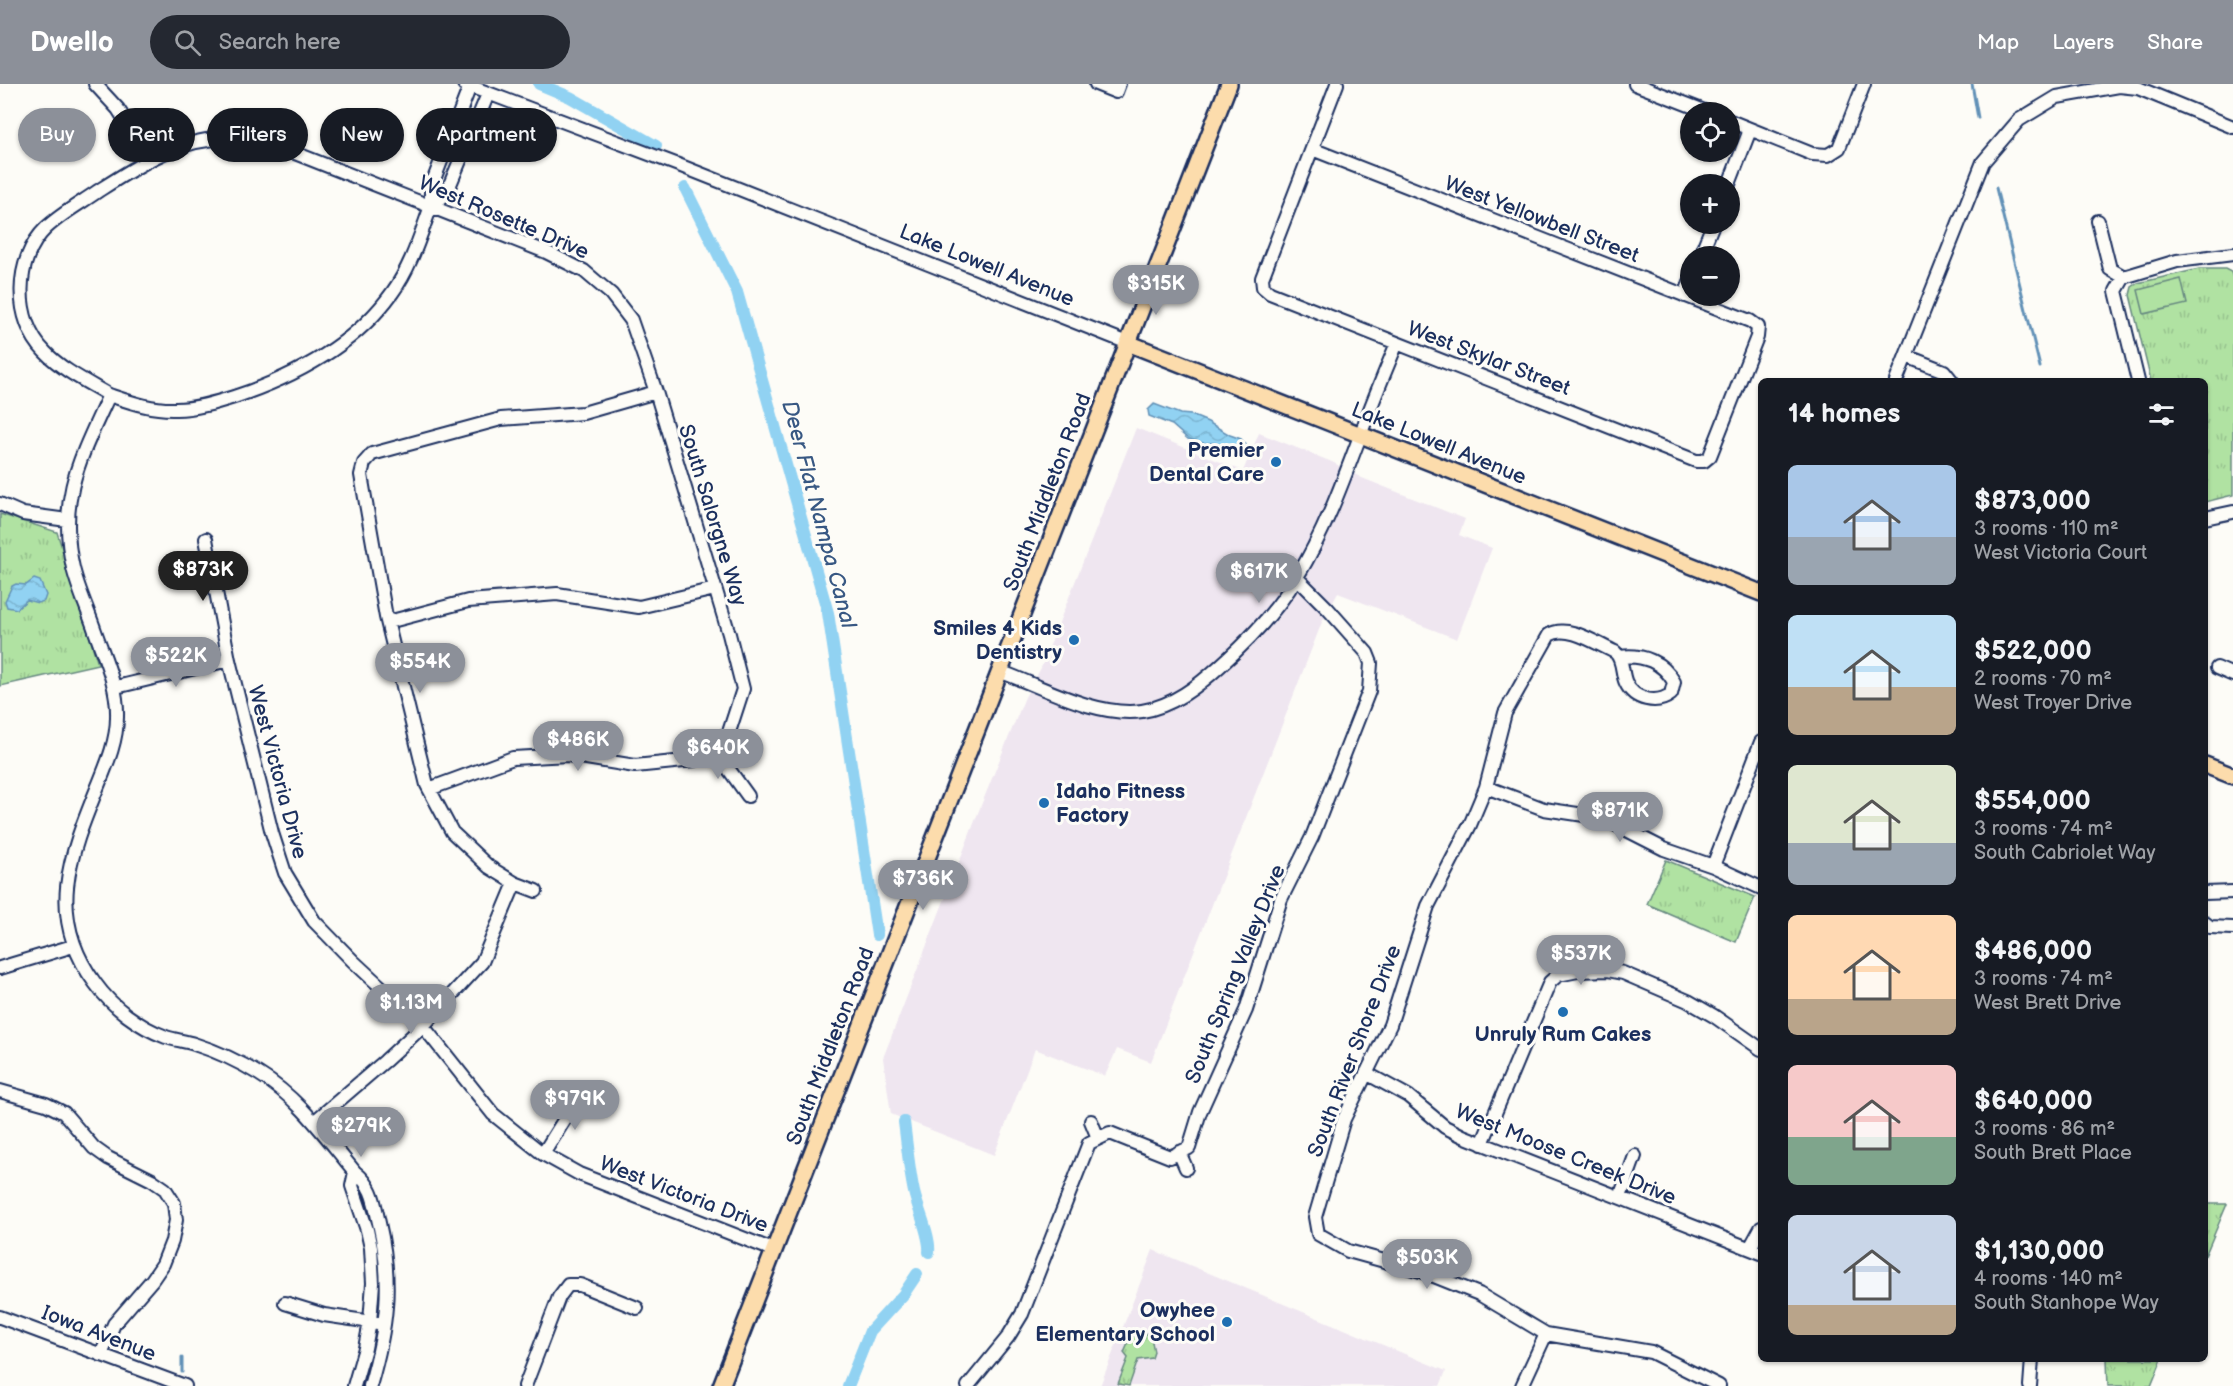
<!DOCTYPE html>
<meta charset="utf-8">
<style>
:root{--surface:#171b24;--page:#242831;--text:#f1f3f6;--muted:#9ea1a6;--accent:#8c9099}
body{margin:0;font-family:"Balsamiq Sans",sans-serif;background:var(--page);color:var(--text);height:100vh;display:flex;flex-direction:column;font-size:22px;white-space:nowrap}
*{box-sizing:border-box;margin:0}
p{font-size:20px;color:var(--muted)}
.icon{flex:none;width:33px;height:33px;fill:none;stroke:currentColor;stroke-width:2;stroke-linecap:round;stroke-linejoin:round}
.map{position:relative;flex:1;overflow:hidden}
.details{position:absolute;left:1758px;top:294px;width:450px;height:984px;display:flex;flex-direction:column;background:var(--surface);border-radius:9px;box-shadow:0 2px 4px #0004}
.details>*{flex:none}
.top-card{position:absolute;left:18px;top:24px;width:570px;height:54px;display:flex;gap:12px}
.controls{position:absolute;left:1680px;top:18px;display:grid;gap:12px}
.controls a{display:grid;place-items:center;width:60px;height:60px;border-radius:50%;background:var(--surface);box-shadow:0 2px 4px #0004;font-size:30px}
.price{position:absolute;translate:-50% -51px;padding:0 14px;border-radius:21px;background:var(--accent);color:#fff;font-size:20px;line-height:39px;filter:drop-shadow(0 2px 3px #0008)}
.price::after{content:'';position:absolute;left:50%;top:36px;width:18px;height:14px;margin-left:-9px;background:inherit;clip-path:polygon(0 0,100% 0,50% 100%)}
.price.selected{background:#222;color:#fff}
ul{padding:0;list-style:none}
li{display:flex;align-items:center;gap:18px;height:150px;padding:0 30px}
li span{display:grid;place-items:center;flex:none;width:168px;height:120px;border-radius:9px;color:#555}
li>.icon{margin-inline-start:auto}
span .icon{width:72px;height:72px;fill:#fffc;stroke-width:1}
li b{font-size:26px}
h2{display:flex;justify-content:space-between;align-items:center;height:72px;padding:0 30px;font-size:26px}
.chip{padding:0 21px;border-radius:27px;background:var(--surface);box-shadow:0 2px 4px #0004;font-size:21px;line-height:54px}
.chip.selected{background:var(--accent);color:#fff}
header{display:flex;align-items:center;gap:36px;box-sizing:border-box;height:84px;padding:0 30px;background:var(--accent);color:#fff}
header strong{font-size:28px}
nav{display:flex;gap:33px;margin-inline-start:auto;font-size:21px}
.search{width:420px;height:54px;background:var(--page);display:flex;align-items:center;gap:15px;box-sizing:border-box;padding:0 21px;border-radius:33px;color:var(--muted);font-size:22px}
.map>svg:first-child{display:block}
.built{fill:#efe6f0}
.park{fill:url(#park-tufts);stroke:#668880;stroke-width:1.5}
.pitch{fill:#b0e2a2;stroke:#668880;stroke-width:1.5}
.water{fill:url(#water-waves);stroke:#6291b7;stroke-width:1.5}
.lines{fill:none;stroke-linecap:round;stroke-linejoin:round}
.stream{stroke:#6291b7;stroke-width:3}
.canal{stroke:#91d2f2;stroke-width:12}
.minor-casing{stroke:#1b2f5e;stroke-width:16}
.major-casing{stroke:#1b2f5e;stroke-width:20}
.minor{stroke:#fdfcf7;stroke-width:12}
.major{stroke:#fcdcac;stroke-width:15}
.poi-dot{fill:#1f6fb2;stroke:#fdfcf7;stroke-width:2}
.labels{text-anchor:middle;stroke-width:6;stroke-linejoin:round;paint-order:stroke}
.street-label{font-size:21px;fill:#1b2f5e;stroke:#fdfcf7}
.poi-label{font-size:21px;font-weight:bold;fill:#1b2f5e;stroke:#fdfcf7;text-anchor:end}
.water-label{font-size:22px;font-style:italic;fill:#385883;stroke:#fdfcf7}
</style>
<header>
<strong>Dwello</strong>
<div class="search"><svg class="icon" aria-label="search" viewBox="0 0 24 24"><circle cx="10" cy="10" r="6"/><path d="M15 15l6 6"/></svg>Search here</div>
<nav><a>Map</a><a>Layers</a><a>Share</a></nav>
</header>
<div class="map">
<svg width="2233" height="1302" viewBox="0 0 2233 1302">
<defs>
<pattern id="park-tufts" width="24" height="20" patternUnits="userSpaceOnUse" patternTransform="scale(1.5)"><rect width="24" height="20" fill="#b0e2a2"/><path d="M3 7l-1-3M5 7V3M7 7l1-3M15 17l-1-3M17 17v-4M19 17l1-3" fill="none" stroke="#97c28e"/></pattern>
<pattern id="water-waves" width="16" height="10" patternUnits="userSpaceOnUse" patternTransform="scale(1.5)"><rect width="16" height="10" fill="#91d2f2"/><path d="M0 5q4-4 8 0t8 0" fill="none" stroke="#7cb5d2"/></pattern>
</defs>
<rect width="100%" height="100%" fill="#fdfcf7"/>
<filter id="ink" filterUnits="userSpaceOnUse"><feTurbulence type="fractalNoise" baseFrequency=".0167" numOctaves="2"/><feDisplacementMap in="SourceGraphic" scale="12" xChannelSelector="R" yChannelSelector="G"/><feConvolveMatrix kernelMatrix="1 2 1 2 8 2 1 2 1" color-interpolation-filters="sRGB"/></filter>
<g filter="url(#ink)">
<!-- built -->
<path class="built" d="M1136 344 1243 387 1259 349 1332 378 1362 394 1465 435 1459 451 1492 464 1457 555 1338 509 1322 538 1151 978 1117 965 1105 992 1035 965 994 1071 891 1030 883 974 980 724 1025 613 1041 584Z
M1153 1166 1446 1287 1440 1302H1100Z"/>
<!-- park -->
<path class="park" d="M2199 185H2225L2231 188 2233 194V411L2205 418V297H2151L2130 211 2132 203 2138 199Z
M0 430 57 448 98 580 0 602Z
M1666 776 1755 813 1736 858 1647 820Z
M2205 1120H2227L2205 1172Z
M1142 1247 1151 1253 1154 1268 1152 1274 1138 1276 1129 1302 1118 1300 1128 1274 1124 1269 1130 1255Z
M2107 1275H2162L2151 1302H2108Z"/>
<!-- pitch -->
<path class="pitch" d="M2181 195 2187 220 2144 230 2138 206Z"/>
<!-- water -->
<path class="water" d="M1154 320 1180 330 1191 331 1208 338 1230 351 1241 355 1247 362 1238 369 1215 359H1203L1188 355 1172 341 1149 332 1148 326Z
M34 495 40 497 46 511 44 517 38 519 27 516 17 525 7 523 5 517 12 502 16 500 26 501Z"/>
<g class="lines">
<!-- stream -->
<path class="stream" d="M1972 0 1978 34
M1996 104 2040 283
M182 1274V1288"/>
<!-- canal -->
<path class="canal" d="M539 0 570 13 656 62
M685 104 737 208 828 529 877 851
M904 1038C907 1061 909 1085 914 1108 918 1126 931 1153 929 1168
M848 1302 870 1247 903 1211 917 1190"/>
<defs>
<path id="minor" d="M95 0 118 25 149 74
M464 0 681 82 1128 259
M1096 0 1116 8 1119 0
M1635 0 1707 28
M470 2 431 103V122L446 110 488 10
M1730 37 1812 70 1828 71 1839 64 1864 0
M1312 65 1750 237 1758 243 1757 253 1710 372 1704 377H1696L1270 209 1263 203 1262 194 1337 0
M1729 100 1750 46
M2098 137 2110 185 2124 193
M1700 172 1713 140
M1685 212 1690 198
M1906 272 1944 287 1952 297
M1896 297 1983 78 2019 36 2057 13 2119 2 2138 4 2233 43
M2138 297 2116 207 2124 193 2177 177 2233 170
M109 311C87 298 62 286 45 268 13 236 14 175 46 144 62 129 81 119 98 107 140 80 179 54 231 54 243 54 255 57 267 58L546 168 584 187 611 210 631 236 656 308 729 550 743 605 729 648 694 676 635 682 568 671 513 674 429 705
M0 420 23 430 67 436
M2205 434 2233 428
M206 455 229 576 272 749 285 789 314 837 353 877 423 942 493 1030 543 1070 579 1090 773 1166
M388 538 468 517 557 510 639 523 715 505
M1620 573C1643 570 1663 578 1674 598L1671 610C1657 621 1634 616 1626 599 1621 589 1624 576 1615 568 1597 560 1567 539 1549 551L1505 629 1486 703 1470 741 1428 822 1390 941 1344 1035 1315 1133 1318 1150 1348 1167 1424 1188 1479 1210 1546 1250 1651 1268 1719 1302
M2217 584 2233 591
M999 587C1041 602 1097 634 1142 627 1173 622 1198 602 1220 582 1249 556 1277 527 1297 493 1324 449 1342 400 1360 352 1371 321 1384 290 1397 259
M116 603 229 576
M712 662 748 712
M1486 703 1544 725 1591 732 1611 738 1664 765 1713 782 1761 804
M1713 782 1761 658
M536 807 515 799 489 783 452 748 427 701 386 533 361 391 364 379 372 370 501 335 583 329 656 308
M2205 809 2233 808
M2205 839 2210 843 2233 844
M0 884 73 862
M1366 989 1408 1012 1445 1043 1463 1052 1761 1169
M0 1007 46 1020 64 1029 94 1064 108 1074 152 1096 165 1105 174 1119 176 1136 172 1157 163 1180 152 1196 114 1240 101 1271
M315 1037 385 977 423 942 482 878 515 799
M1091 1037 1098 1054
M1482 1060 1550 898 1558 891 1578 887 1608 886 1623 889 1688 917 1714 932 1761 965
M1179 1068 1186 1084
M543 1070 581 1009
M355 1088C325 1052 299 1014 259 990 238 977 216 967 194 960 185 957 175 956 166 953 139 943 112 923 95 899 45 831 70 771 98 702 107 680 117 657 117 633 118 602 105 576 95 547 88 526 78 505 73 484 57 414 81 373 109 311 130 318 152 326 176 325 195 325 215 319 234 313 294 293 354 262 392 209 411 183 420 152 431 122
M1620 1113 1635 1072
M1750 1164 1761 1144
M285 1219 324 1231 378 1239
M0 1233 185 1302
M354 1302 365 1264 370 1238 373 1199 371 1164 367 1146 352 1102 355 1088C373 1102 374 1117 379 1139 393 1199 387 1244 370 1302
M525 1302 559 1213 568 1201H580L637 1224
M968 1302 1008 1253 1022 1230 1089 1059 1110 1049 1170 1073 1189 1064 1200 1028 1246 926 1281 815 1312 753 1369 607 1371 579 1367 569 1328 525 1297 494
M1522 1302 1546 1250
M2030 1302 2032 1275"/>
<path id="major" d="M1128 259 1761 509
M2205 681 2233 692
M721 1302 1229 0"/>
</defs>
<!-- minor casing -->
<use href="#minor" class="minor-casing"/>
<!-- major casing -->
<use href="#major" class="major-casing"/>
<!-- minor -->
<use href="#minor" class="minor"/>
<!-- major -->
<use href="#major" class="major"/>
</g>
</g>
<!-- markers -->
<g class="poi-dot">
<circle cx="1276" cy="378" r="6"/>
<circle cx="1074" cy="556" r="6"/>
<circle cx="1044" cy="719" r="6"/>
<circle cx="1563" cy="928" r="6"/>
<circle cx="1227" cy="1238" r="6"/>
</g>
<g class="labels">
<!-- street labels -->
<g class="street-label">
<text transform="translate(504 133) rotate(23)" y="7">West Rosette Drive</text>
<text transform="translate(1542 135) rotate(21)" y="7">West Yellowbell Street</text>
<text transform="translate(987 181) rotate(22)" y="7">Lake Lowell Avenue</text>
<text transform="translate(1489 274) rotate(21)" y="7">West Skylar Street</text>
<text transform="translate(1439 359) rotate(22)" y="7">Lake Lowell Avenue</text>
<text transform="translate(1047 408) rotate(-69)" y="7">South Middleton Road</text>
<text transform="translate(713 431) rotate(73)" y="7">South Salorgne Way</text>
<text transform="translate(278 688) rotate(75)" y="7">West Victoria Drive</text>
<text transform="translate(1235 890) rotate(-68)" y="7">South Spring Valley Drive</text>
<text transform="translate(830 962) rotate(-69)" y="7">South Middleton Road</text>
<text transform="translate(1354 967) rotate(-69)" y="7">South River Shore Drive</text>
<text transform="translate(1566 1070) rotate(22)" y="7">West Moose Creek Drive</text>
<text transform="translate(684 1110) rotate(21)" y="7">West Victoria Drive</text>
<text transform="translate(99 1249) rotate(21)" y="7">Iowa Avenue</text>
</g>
<!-- poi labels -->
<g class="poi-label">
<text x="1264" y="373">Premier<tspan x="1264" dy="24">Dental Care</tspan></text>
<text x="1062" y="551">Smiles 4 Kids<tspan x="1062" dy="24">Dentistry</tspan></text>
<text x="1056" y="714" text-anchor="start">Idaho Fitness<tspan x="1056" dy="24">Factory</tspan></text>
<text x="1563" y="957" text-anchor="middle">Unruly Rum Cakes</text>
<text x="1215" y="1233">Owyhee<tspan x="1215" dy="24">Elementary School</tspan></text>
</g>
<!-- water labels -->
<g class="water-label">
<text transform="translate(820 430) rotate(75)" y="8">Deer Flat Nampa Canal</text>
</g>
</g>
</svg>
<div class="controls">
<a><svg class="icon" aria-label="locate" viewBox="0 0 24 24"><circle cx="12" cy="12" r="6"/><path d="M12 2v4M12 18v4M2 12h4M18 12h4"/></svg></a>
<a>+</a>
<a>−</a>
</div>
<b class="price" style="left:1156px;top:232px">$315K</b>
<b class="price selected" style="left:203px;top:518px">$873K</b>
<b class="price" style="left:1259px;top:520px">$617K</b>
<b class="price" style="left:176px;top:604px">$522K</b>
<b class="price" style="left:420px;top:610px">$554K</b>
<b class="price" style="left:578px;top:688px">$486K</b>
<b class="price" style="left:718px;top:696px">$640K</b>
<b class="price" style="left:1620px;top:759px">$871K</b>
<b class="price" style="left:923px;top:827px">$736K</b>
<b class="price" style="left:1581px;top:902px">$537K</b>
<b class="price" style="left:411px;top:951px">$1.13M</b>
<b class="price" style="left:575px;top:1047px">$979K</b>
<b class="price" style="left:361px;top:1074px">$279K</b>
<b class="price" style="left:1427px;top:1206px">$503K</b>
<div class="top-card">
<a class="chip selected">Buy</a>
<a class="chip">Rent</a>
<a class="chip">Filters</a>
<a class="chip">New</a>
<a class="chip">Apartment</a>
</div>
<section class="details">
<h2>14 homes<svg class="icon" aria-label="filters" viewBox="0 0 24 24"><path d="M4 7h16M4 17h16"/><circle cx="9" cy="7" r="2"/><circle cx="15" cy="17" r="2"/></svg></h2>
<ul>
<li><span style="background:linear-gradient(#a9c7e8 60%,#9aa5b1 0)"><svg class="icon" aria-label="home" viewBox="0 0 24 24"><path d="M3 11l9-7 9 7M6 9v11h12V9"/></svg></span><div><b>$873,000</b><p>3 rooms · 110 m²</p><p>West Victoria Court</p></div></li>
<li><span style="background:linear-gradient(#bfe0f5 60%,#b9a48a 0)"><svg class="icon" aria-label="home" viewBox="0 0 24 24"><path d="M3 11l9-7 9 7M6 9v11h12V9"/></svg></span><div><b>$522,000</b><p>2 rooms · 70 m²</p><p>West Troyer Drive</p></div></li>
<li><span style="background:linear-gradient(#dfe7d0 65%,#9aa5b1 0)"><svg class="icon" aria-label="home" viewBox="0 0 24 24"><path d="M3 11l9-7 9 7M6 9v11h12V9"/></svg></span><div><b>$554,000</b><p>3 rooms · 74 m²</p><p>South Cabriolet Way</p></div></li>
<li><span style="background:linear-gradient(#ffd9b3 70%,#b9a48a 0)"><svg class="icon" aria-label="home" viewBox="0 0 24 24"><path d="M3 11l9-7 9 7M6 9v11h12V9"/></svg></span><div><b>$486,000</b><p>3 rooms · 74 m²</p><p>West Brett Drive</p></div></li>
<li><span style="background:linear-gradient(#f6c9c9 60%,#7fa58c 0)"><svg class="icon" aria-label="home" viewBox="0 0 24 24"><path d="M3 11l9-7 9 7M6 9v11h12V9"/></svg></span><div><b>$640,000</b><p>3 rooms · 86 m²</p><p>South Brett Place</p></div></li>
<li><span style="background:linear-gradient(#c9d6e8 75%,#b9a48a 0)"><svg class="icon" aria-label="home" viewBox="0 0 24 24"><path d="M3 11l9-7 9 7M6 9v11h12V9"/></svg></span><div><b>$1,130,000</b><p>4 rooms · 140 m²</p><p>South Stanhope Way</p></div></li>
</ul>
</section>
</div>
